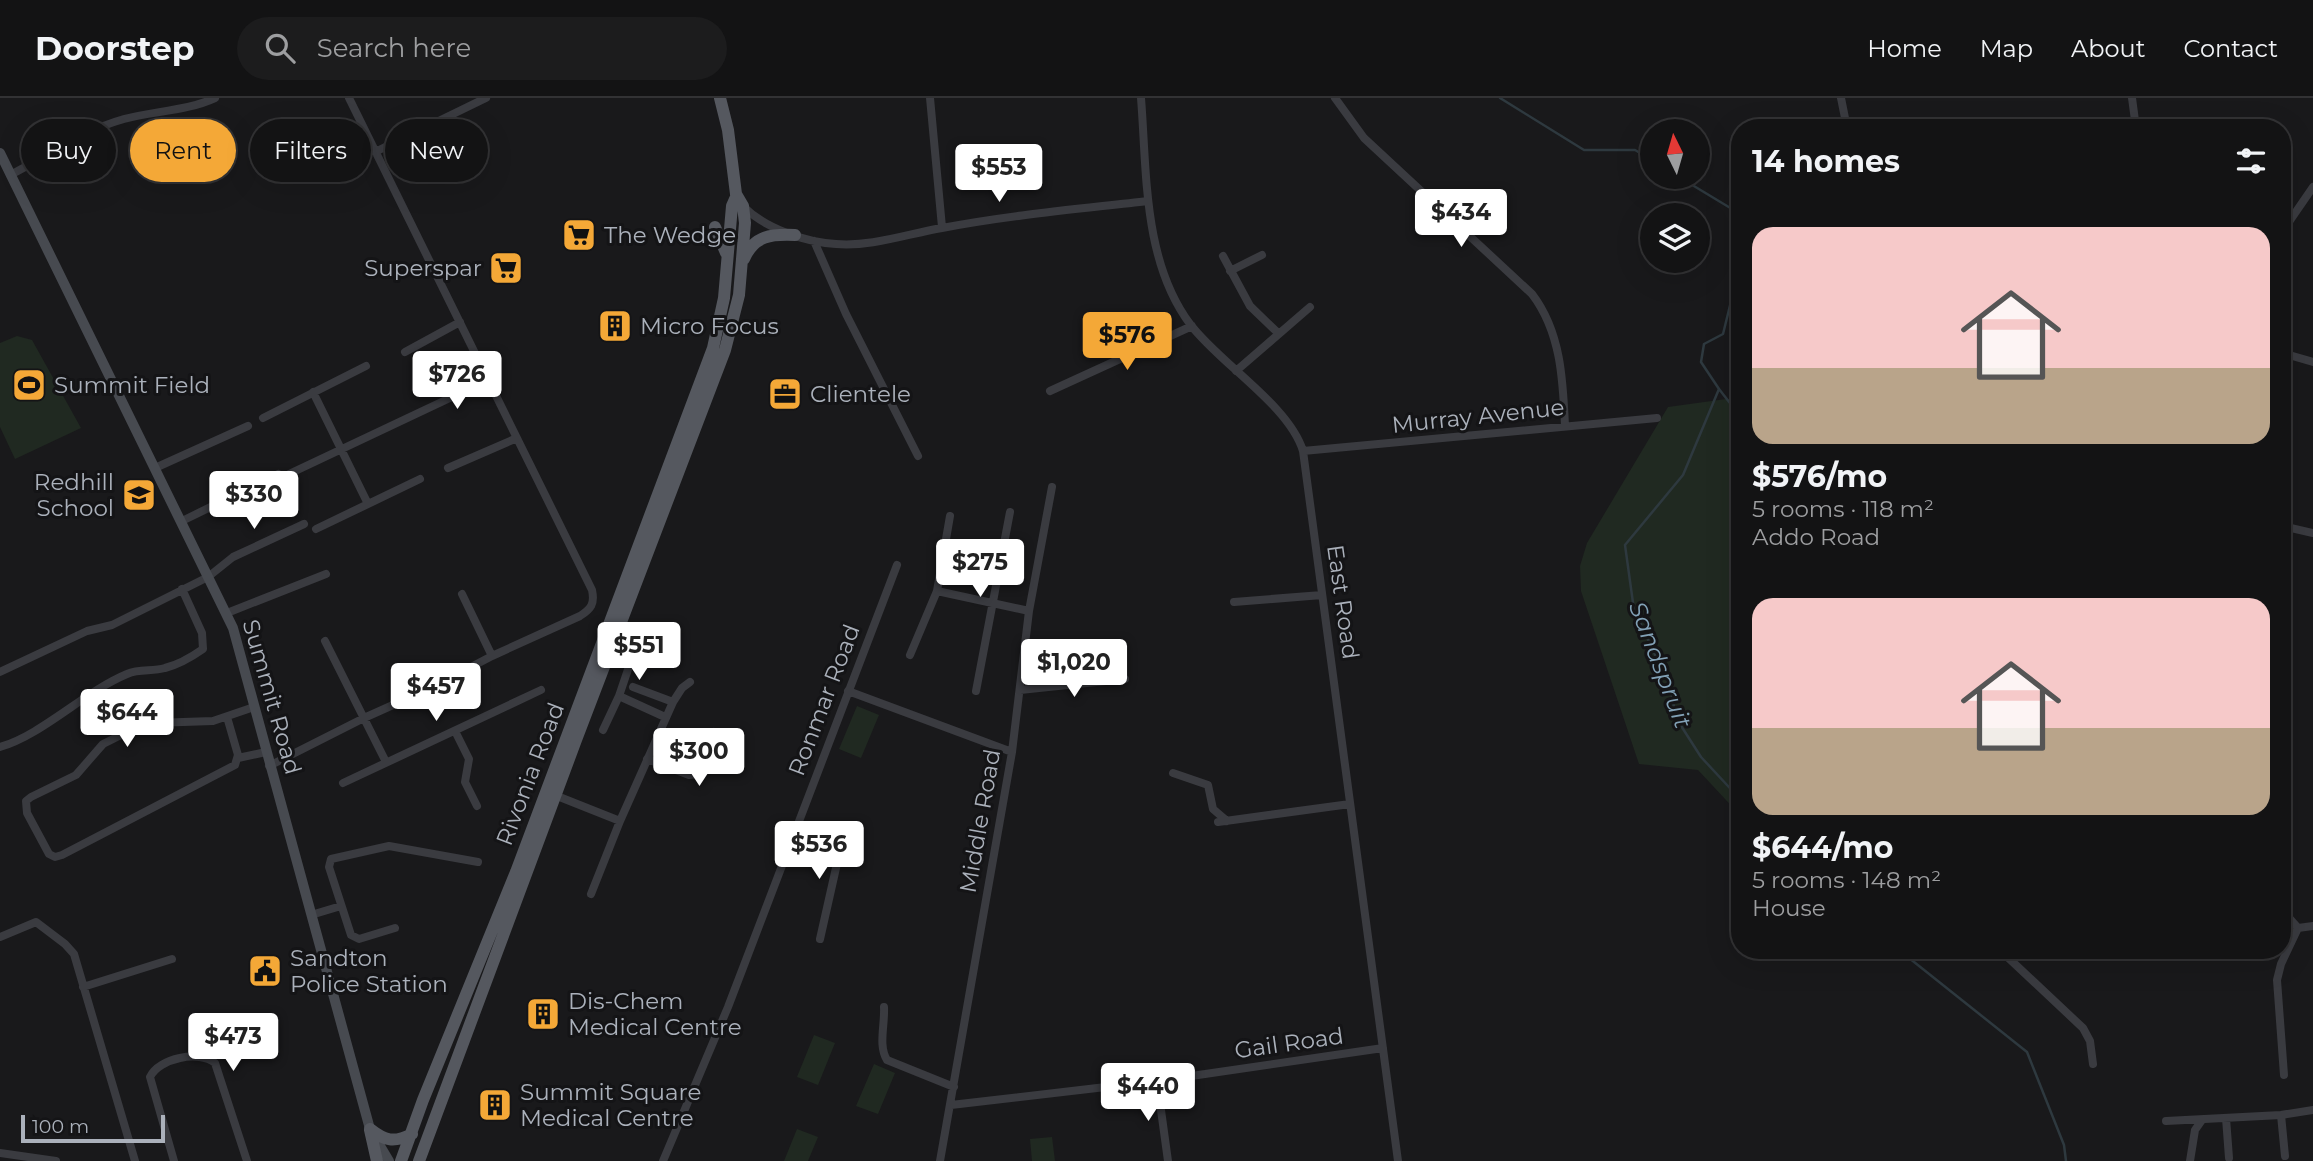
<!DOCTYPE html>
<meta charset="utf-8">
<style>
:root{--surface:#131314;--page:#1c1c1d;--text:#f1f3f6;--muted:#9d9ea0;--line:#323234;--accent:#f4a837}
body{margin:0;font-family:Montserrat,sans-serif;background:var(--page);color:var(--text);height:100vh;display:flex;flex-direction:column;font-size:26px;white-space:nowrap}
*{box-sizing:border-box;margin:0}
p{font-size:23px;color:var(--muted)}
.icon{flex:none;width:38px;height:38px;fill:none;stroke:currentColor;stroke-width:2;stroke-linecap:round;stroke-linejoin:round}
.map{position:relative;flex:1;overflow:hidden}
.details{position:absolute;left:1731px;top:21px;width:560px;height:840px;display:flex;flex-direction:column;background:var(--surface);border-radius:28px;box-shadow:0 7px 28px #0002,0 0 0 2px var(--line)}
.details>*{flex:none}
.hud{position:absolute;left:21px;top:21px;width:665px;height:63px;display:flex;gap:14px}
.needle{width:46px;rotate:355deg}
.fabs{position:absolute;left:1640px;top:21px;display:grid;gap:14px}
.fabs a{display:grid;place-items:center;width:70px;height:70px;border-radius:50%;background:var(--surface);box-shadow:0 7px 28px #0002,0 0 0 2px var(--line);font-size:35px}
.scale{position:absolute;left:21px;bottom:18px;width:144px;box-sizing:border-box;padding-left:7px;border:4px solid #abb1bb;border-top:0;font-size:19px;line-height:24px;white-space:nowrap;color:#abb1bb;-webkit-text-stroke:5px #141416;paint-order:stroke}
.price{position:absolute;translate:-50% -60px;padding:0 16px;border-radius:7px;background:#fff;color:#222;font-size:23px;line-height:46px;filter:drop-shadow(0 2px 4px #0008)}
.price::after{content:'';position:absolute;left:50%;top:42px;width:21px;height:16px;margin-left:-10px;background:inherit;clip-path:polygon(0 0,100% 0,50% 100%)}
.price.current{background:var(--accent);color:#111}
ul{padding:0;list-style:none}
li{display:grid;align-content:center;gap:14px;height:371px;padding:0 21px}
li span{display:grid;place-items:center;height:217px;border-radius:21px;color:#555}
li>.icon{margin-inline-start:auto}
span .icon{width:126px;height:126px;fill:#fffc;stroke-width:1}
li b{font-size:30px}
h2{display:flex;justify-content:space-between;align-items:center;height:84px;padding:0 21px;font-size:30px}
.chip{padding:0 24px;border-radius:32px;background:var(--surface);box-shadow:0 7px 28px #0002,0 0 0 2px var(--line);font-size:24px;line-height:63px}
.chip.current{background:var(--accent);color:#111}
header{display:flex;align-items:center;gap:42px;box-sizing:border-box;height:98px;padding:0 35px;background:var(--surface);border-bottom:2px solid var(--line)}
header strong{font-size:33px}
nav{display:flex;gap:38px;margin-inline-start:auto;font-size:24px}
.search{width:490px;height:63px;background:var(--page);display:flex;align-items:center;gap:18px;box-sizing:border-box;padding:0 24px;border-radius:38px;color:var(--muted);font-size:26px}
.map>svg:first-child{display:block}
.green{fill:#202921}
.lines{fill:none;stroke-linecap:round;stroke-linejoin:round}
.stream{stroke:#2e393f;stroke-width:2.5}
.street{stroke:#3a3b40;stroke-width:8}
.secondary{stroke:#474a50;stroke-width:10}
.primary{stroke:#55585f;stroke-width:12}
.labels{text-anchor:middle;stroke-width:6;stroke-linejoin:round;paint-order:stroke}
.poi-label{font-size:23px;fill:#abb1bb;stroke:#141416;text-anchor:start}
.street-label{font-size:23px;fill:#abb1bb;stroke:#141416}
.water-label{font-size:24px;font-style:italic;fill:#82a1b6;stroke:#141416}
</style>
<header>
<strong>Doorstep</strong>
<div class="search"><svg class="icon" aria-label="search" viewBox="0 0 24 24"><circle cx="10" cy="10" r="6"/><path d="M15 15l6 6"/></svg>Search here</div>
<nav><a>Home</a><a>Map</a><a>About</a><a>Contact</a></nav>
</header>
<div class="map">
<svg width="2313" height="1063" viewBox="0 0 2313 1063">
<rect width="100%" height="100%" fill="#19191b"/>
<!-- green -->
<path class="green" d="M17 238 32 242 81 330 15 361 0 329V245Z
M1726 301 1740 302 1739 716 1698 672 1639 666 1581 493 1580 468 1587 445 1668 309Z
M857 608 879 617 861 660 839 651Z
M814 937 835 945 818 987 797 979Z
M874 966 895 975 878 1016 856 1008Z
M797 1031 818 1039 808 1063H784Z
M1052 1039 1055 1063H1032L1030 1041Z"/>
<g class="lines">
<!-- stream -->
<path class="stream" d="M1500 0 1584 52H1635L1652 62
M1679 79 1737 114 1740 123
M1740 167 1723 236 1704 246 1701 264 1719 291 1683 377 1625 447 1634 512 1670 588 1676 620 1701 659 1740 701
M1719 291 1740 318
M1899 852 2027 954 2064 1047 2066 1063"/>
<!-- street -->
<path class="street" d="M930 0 942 129
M1141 0C1147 75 1143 163 1190 226 1219 265 1289 307 1303 353L1398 1063
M1335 0 1364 40 1532 196C1561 234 1563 282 1565 328
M1841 0 1847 30
M2132 0 2136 30
M375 54 486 0
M10 77C47 58 84 32 124 21 153 13 187 13 215 0
M744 109C766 131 805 144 836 146 871 149 907 136 942 130 1010 117 1079 111 1148 103
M2282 134 2313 89
M814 143 846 216 918 358
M1223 158 1250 208 1278 235
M1230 173 1262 157
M405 254 460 224
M2282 255 2313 264
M1236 273 1310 209
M1050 293 1192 228
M313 294 368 406
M263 320 366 268
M1303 353 1657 320
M155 370 248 328
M448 370 517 340
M289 376 488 282
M182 423 278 376
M2282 428 2313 435
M316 431 420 381
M937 493 1029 513
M462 496 492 558
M1234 504 1322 497
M227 515 326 476
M640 536 619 598 665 619
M325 543 386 664
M910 557 937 493 950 418
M0 574 87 533 112 527 208 479 233 459 304 426
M633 589 673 604
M1020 592 1125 581
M848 593 1012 654
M976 593 1010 414
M227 619 238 657 235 667 62 757 55 759 49 756 27 715 26 703 31 699 76 677 103 646 137 629 153 625 213 623 254 609
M603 632 619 598
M455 633 469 661 465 684 477 708
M0 649C42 637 84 594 127 576 140 570 152 574 165 570 177 567 193 558 203 551L202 535 182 491
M238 660 266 654
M647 661 689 677 697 676 714 634
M269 668 364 620 433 589 492 558 580 518C591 511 595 506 592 492L349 0
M1173 675 1208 687 1213 711 1227 723
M343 685 541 592
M552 696 620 723 673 604 682 590 690 584
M1218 724 1350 706
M791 741 828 749 837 756 838 761 820 841
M591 796 620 723
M2282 812 2298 830 2313 828
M311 817 341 808
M395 830 359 841 351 837 329 769 331 761 389 748 478 764
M0 839 36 824 65 846 74 856 135 1063
M2000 852 2083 930 2090 943 2093 966
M83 889 172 861
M884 909C885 927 878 948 887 962L954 989
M2284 977 2277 882 2281 866 2298 830
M1157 983 1168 1063
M951 1007 1157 983 1383 950
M2281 1017 2285 1058
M2226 1020 2229 1060
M2166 1023 2281 1017 2313 1012
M0 1055 56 1063
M174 1063 150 979C159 960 199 952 215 965L247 1063
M663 1063 728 909 897 467
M940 1063 1012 654 1029 513 1052 389
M2190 1063 2195 1032 2202 1022"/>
<!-- secondary -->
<path class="secondary" d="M0 55 233 530 370 1031 389 1063"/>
<!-- primary -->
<path class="primary" d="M715 129 726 155
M744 161C754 137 772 136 795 137
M370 1031C385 1043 394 1045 412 1036
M370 1032 377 1063
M401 1063 423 1002 516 774 713 250 724 200 732 108 736 99
M419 1063 576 642 725 252 739 197 745 125 743 108 736 96 728 32 720 0"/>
</g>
<!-- icons -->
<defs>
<symbol id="supermarket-square" viewBox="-11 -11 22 22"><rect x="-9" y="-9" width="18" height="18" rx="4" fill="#f4a837" stroke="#141416"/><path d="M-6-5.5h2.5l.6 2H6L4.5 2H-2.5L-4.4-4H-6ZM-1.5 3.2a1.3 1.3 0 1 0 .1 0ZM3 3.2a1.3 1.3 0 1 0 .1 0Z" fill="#111"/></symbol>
<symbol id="building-square" viewBox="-11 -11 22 22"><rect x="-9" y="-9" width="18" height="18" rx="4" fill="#f4a837" stroke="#141416"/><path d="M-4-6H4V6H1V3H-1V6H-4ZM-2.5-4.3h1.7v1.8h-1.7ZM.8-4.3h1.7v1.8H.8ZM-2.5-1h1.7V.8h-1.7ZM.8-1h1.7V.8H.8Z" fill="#111"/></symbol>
<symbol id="stadium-square" viewBox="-11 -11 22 22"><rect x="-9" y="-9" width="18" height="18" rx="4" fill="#f4a837" stroke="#141416"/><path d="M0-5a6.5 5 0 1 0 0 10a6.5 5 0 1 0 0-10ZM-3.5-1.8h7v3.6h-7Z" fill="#111"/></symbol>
<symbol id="office-square" viewBox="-11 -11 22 22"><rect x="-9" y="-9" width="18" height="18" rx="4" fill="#f4a837" stroke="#141416"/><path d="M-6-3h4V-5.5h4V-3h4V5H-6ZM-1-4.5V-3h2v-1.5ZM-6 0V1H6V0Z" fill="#111"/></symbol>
<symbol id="school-square" viewBox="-11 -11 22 22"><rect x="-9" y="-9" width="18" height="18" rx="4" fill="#f4a837" stroke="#141416"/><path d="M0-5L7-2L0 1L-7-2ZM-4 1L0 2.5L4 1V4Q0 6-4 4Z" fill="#111"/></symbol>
<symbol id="civic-square" viewBox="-11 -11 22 22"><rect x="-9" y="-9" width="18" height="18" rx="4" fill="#f4a837" stroke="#141416"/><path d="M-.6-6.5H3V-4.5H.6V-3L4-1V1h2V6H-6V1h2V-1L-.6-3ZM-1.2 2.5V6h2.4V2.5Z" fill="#111"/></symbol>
</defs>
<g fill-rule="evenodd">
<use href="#supermarket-square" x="560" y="118" width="38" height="38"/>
<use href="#supermarket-square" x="487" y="151" width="38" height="38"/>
<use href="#building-square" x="596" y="209" width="38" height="38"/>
<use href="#stadium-square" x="10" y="268" width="38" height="38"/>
<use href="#office-square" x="766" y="277" width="38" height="38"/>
<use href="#school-square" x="120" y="378" width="38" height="38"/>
<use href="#civic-square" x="246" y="854" width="38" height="38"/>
<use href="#building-square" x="524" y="897" width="38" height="38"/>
<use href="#building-square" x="476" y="988" width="38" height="38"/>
</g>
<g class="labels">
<!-- poi labels -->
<g class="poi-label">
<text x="604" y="145">The Wedge</text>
<text x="482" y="178" text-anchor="end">Superspar</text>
<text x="640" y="236">Micro Focus</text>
<text x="54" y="295">Summit Field</text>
<text x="810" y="304">Clientele</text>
<text x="114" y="392" text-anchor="end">Redhill<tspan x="114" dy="26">School</tspan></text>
<text x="290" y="868">Sandton<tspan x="290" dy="26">Police Station</tspan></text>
<text x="568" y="911">Dis-Chem<tspan x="568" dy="26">Medical Centre</tspan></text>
<text x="520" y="1002">Summit Square<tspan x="520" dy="26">Medical Centre</tspan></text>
</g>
<!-- street labels -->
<g class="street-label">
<text transform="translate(1478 318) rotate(-6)" y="8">Murray Avenue</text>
<text transform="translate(1343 504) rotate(82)" y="8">East Road</text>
<text transform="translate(272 599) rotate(74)" y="8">Summit Road</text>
<text transform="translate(824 602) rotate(-69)" y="8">Ronmar Road</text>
<text transform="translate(530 676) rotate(-69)" y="8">Rivonia Road</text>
<text transform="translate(980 723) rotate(-80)" y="8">Middle Road</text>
<text transform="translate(1289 945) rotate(-8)" y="8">Gail Road</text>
</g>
<!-- water labels -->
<g class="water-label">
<text transform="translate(1660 567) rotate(69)" y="8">Sandspruit</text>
</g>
</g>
</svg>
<div class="fabs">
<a><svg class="needle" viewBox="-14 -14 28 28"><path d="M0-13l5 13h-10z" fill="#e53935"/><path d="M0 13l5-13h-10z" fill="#9d9ea0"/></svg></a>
<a><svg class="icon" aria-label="layers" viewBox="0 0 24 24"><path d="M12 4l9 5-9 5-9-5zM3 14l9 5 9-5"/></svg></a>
</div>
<div class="scale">100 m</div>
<b class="price" style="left:999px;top:106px">$553</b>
<b class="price" style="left:1461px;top:151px">$434</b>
<b class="price current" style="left:1127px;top:274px">$576</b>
<b class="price" style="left:457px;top:313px">$726</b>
<b class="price" style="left:254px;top:433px">$330</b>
<b class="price" style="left:980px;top:501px">$275</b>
<b class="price" style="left:639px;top:584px">$551</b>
<b class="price" style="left:1074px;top:601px">$1,020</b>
<b class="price" style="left:436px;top:625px">$457</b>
<b class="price" style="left:127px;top:651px">$644</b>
<b class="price" style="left:699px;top:690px">$300</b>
<b class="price" style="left:819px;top:783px">$536</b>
<b class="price" style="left:233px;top:975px">$473</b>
<b class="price" style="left:1148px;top:1025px">$440</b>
<div class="hud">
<a class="chip">Buy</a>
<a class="chip current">Rent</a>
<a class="chip">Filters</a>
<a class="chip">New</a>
</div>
<section class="details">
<h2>14 homes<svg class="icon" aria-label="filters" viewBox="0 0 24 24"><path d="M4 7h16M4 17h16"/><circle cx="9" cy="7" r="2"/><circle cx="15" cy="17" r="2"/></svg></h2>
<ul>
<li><span style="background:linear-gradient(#f6c9c9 65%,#b9a48a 0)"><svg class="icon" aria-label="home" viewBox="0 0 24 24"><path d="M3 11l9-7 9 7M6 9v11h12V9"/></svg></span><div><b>$576/mo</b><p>5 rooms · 118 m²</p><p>Addo Road</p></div></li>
<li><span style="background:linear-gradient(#f6c9c9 60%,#b9a48a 0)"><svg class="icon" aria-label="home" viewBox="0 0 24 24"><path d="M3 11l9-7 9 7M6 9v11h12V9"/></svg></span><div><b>$644/mo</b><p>5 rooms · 148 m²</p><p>House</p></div></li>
</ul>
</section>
</div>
